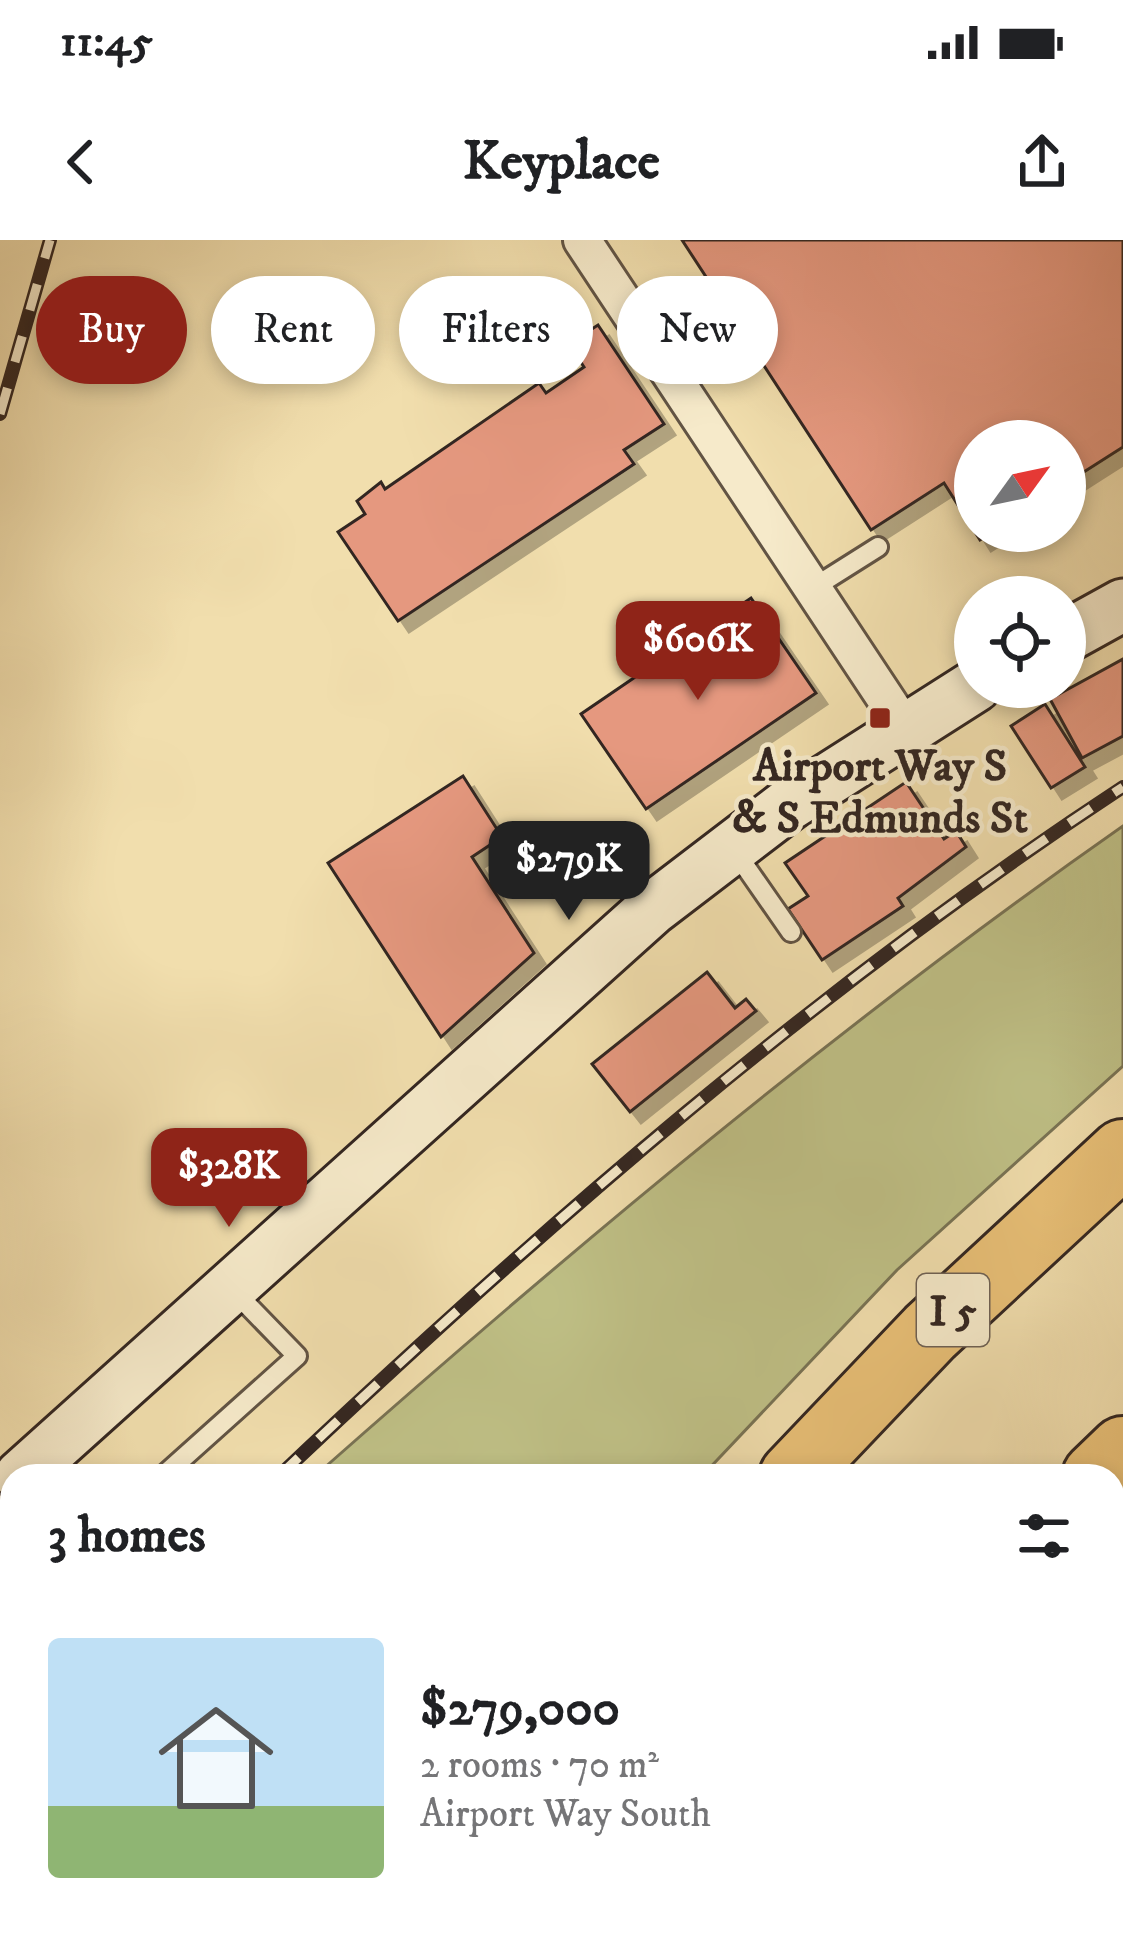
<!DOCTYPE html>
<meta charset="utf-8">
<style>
:root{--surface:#fff;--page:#f2f2f2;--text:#202124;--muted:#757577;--accent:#8f2418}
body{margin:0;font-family:"IM FELL DW Pica",serif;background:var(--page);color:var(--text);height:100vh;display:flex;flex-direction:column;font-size:45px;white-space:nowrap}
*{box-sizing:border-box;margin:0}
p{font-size:39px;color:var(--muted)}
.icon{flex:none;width:66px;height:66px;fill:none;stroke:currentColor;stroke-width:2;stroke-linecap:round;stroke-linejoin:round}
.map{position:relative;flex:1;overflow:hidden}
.sheet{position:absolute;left:0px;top:1224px;width:1125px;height:471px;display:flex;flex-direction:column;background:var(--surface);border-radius:36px 36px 0 0;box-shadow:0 6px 18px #0003}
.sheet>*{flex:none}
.top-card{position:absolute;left:36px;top:36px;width:1053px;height:108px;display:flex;gap:24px}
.needle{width:78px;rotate:57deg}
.controls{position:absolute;left:954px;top:180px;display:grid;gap:24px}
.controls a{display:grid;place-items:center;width:132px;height:132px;border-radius:50%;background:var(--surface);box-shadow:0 6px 18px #0003;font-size:60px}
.price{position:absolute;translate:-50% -102px;padding:0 27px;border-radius:24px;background:var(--accent);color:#fff;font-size:39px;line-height:78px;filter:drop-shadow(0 3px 6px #0008)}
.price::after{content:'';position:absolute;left:50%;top:72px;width:36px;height:27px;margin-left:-18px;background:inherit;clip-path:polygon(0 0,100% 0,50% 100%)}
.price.active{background:#222;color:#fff}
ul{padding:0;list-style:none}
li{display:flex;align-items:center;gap:36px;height:300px;padding:0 48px}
li span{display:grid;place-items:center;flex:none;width:336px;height:240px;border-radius:12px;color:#555}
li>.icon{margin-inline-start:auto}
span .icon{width:144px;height:144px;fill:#fffc;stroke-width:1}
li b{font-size:51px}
h2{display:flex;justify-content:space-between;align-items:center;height:144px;padding:0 48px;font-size:51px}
.tag{padding:0 42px;border-radius:54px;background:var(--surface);box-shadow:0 6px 18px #0003;font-size:42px;line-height:108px}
.tag.active{background:var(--accent);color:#fff}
.status{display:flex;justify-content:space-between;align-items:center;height:84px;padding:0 60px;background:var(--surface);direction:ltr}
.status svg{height:33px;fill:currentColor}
header{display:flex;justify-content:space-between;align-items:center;height:156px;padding:0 48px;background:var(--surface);font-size:54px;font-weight:700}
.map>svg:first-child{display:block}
.green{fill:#bfc086;stroke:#797354;stroke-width:3}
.building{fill:#e5987f;stroke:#332621;stroke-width:3;filter:url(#shadow)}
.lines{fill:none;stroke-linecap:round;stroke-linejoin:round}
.service-casing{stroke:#625444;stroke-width:24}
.minor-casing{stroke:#625444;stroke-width:42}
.secondary-casing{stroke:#332621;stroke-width:57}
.motorway-casing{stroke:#332621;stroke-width:72}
.service{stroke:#f6eaca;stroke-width:18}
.minor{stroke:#f6eaca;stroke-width:36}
.secondary{stroke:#f6eaca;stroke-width:51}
.motorway{stroke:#e8bf76;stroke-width:66}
.rail-casing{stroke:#332621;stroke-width:14}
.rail{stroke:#f6eaca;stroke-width:9;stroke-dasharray:27;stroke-linecap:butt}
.poi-dot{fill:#8f2418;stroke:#f6eaca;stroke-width:4.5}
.labels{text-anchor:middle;stroke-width:9;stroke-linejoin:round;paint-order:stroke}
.shield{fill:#f6eaca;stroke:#6e6154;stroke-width:3}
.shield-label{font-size:42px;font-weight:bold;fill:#332621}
.poi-label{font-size:45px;font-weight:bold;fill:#332621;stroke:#f6eaca}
</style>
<div class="status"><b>11:45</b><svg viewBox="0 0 49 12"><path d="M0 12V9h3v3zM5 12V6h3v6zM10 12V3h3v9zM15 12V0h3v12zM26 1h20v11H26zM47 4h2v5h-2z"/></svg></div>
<header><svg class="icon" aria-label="back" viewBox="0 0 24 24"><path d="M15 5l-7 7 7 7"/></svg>Keyplace<svg class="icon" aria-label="share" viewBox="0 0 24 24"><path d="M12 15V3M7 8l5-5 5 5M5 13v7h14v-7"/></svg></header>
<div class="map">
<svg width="1123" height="1693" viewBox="0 0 1123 1693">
<defs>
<filter id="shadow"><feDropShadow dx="11" dy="11" stdDeviation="0" flood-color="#0004"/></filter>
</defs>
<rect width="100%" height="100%" fill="#f1dead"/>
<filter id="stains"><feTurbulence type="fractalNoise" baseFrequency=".00167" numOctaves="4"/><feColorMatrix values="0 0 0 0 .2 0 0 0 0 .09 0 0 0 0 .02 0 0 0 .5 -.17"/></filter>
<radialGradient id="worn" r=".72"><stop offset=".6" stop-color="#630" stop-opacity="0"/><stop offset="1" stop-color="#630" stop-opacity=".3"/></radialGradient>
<!-- green -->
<path class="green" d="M1123 586V826L897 1030 702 1236H315C574 1007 840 784 1123 586Z
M12 1548V1683H323L315 1693H0V1562Z"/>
<!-- building -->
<path class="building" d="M682 0H1123V207L1065 244V201H975V291H994L980 300 944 243 871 290Z
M598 85 664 184 624 210 634 224 398 381 338 292 365 274 357 261 381 242 385 249 539 143 546 153 584 127 569 104Z
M751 358 816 453 646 569 581 474Z
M1123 419V496L1082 518 1050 459Z
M1045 464 1085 527 1051 548 1011 486Z
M463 536 502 597 472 617 534 713 441 797 328 623Z
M906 542 944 599 956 591 966 607 898 658 903 666 822 720 788 669 808 656 785 623Z
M707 732 735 768 746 759 756 771 630 872 592 824Z
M12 1364V1442L0 1453V1375Z"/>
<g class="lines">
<defs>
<path id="service" d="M813 348 878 307
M605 598 649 665
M734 610 791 692
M163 1236 297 1116 234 1051
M0 1340 12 1329"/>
<path id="minor" d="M582 0 905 488"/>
<path id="secondary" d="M1065 397 1123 365
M21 1236 652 669 788 565 975 446"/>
<path id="motorway" d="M793 1236 930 1092 1123 913
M1096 1236 1123 1210
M351 1693 359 1683
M435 1693 442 1683
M683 1693 691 1683"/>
</defs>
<!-- service casing -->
<use href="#service" class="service-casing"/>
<!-- minor casing -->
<use href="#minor" class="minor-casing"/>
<!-- secondary casing -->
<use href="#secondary" class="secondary-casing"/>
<!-- motorway casing -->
<use href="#motorway" class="motorway-casing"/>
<!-- service -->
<use href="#service" class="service"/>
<!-- minor -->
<use href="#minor" class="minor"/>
<!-- secondary -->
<use href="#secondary" class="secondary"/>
<!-- motorway -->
<use href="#motorway" class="motorway"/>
<defs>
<path id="rail" d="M0 174 50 0
M279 1236C542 987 819 746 1123 547
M0 1529 12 1516"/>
</defs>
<!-- rail casing -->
<use href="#rail" class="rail-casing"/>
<!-- rail -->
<use href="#rail" class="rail"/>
</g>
<!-- markers -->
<rect class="poi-dot" x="868" y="466" width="24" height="24" rx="6"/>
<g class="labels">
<!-- shield labels -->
<rect class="shield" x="917" y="1034" width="72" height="72" rx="9"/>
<g class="shield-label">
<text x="953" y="1085">I 5</text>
</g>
<!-- poi labels -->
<g class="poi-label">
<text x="880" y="540">Airport Way S<tspan x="880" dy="52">&amp; S Edmunds St</tspan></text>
</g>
</g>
<rect width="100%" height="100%" filter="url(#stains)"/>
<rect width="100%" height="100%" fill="url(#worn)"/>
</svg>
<div class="controls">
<a><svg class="needle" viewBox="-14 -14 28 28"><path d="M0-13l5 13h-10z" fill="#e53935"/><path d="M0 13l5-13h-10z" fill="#757577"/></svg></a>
<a><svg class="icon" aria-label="locate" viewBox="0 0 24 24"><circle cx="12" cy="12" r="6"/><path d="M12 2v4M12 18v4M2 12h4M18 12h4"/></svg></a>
</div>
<b class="price" style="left:698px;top:463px">$606K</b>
<b class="price active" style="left:569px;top:683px">$279K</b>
<b class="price" style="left:229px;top:990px">$328K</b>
<div class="top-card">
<a class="tag active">Buy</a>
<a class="tag">Rent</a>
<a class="tag">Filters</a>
<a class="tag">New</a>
</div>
<section class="sheet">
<h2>3 homes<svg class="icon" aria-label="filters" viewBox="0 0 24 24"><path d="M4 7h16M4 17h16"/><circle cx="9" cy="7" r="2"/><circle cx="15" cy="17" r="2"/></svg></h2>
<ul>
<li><span style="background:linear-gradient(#bfe0f5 70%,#8fb573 0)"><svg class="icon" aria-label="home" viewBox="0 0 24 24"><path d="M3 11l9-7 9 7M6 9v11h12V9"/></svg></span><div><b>$279,000</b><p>2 rooms · 70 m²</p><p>Airport Way South</p></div></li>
</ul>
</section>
</div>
